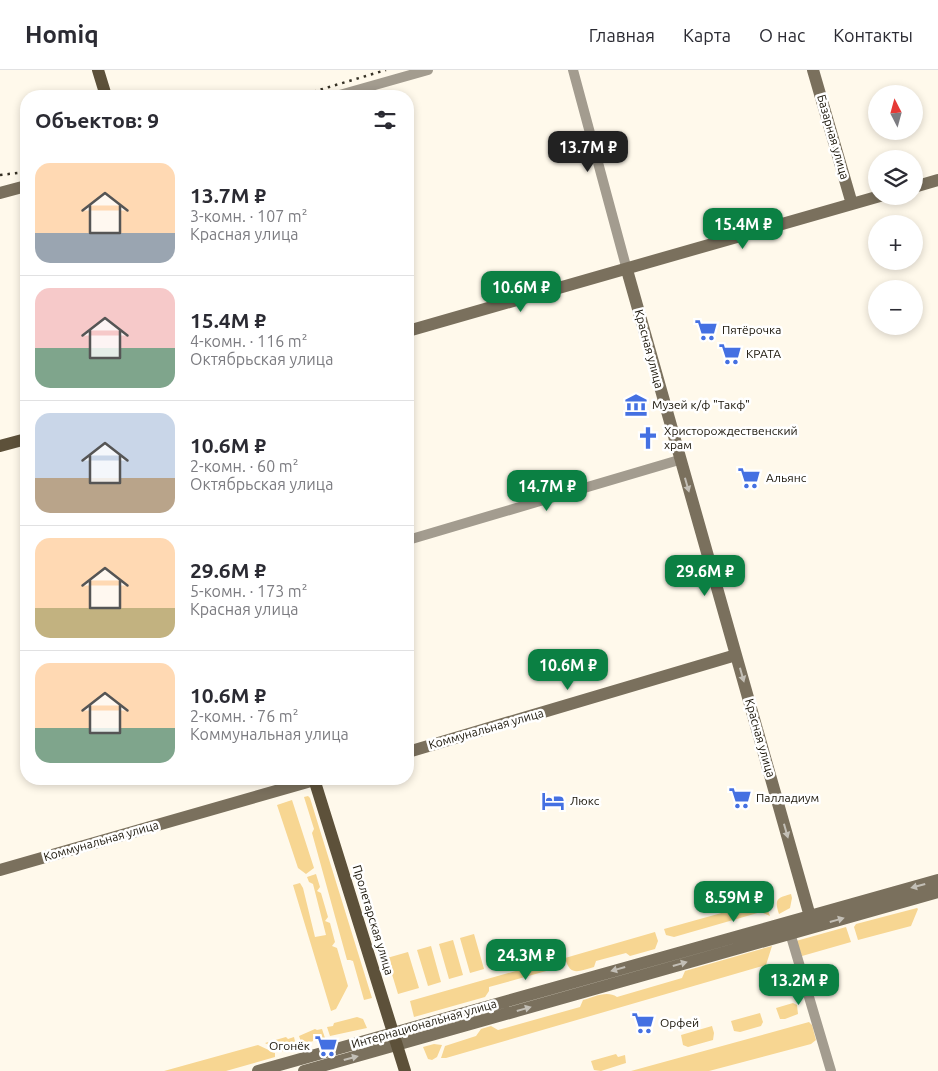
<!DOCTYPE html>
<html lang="ru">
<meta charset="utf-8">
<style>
:root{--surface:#fff;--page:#f7f7f7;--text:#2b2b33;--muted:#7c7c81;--line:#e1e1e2;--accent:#0b8043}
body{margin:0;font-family:Ubuntu,sans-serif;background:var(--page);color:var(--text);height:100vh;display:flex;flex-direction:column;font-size:19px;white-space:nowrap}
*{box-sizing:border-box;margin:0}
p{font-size:16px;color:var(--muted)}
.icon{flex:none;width:28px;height:28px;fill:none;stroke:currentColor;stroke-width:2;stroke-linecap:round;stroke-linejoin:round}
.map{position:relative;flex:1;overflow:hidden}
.side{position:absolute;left:20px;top:20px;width:394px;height:695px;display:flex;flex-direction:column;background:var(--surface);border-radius:20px;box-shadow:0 2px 8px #0003}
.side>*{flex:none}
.needle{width:32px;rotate:354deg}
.controls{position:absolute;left:868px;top:15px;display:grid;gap:10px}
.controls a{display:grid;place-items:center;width:55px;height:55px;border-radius:50%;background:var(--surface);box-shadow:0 2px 8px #0003;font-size:25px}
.price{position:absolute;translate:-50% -42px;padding:0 11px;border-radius:10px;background:var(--accent);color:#fff;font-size:16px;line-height:32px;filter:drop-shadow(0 1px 2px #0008)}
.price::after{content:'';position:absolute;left:50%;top:30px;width:15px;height:11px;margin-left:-8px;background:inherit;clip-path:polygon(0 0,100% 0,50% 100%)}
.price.active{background:#222;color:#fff}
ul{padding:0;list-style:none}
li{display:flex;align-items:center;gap:15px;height:125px;padding:0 15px}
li+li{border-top:1px solid var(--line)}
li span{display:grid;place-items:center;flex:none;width:140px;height:100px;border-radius:15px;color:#555}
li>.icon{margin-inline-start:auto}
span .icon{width:60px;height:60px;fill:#fffc;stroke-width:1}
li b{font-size:21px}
h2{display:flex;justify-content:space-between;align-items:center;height:60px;padding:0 15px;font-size:21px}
header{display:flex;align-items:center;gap:30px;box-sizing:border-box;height:70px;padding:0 25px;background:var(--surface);border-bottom:1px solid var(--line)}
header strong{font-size:24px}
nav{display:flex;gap:28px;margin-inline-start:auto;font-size:18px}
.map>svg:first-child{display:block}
.green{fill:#f7d692}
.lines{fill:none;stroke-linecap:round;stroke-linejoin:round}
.street{stroke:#a39c8f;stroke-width:10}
.secondary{stroke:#7a705d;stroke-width:12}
.primary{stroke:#5d513a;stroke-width:12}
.rail{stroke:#363125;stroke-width:2.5;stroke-dasharray:2.5 5;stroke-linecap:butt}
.oneway{fill:#c3bfb6}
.labels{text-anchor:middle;stroke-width:5;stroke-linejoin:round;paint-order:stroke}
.street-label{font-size:12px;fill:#181307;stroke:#fff}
.poi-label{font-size:12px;fill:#181307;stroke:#fff;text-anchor:start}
</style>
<header>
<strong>Homiq</strong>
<nav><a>Главная</a><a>Карта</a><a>О нас</a><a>Контакты</a></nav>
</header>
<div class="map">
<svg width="938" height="1001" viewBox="0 0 938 1001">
<rect width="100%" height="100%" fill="#fff9eb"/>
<!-- green -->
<path class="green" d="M308 726 310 728 372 928 364 930 353 891 350 890H347L312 763 314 759 304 727Z
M292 730 314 798 306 804 298 798 277 735Z
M316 804 320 817 317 821 321 823 328 847 325 851 330 853 335 872 332 876 337 878 348 916 336 939 331 941 293 815 300 813 303 818 315 867 326 865 313 814 309 812 307 807Z
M791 824 792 828 790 838 779 844C774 829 777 828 791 824Z
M761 832 766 835 770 846 761 842 674 867 666 865 664 859Z
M917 838 918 839 911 856 858 870 854 857 856 854Z
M846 857 851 872 802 886 796 871Z
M655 862 658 871 655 879 630 886 626 883 596 891 594 897C579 901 570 907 565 888Z
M474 864 484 899 470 903 460 868Z
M453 870 463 905 449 909 439 874Z
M431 876 441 912 428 916 417 880Z
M772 876 766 895 446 988H441L445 976 476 966 481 959 491 956 498 960 580 937 583 930C594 927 607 920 617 927L682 908 685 901Z
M408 882 419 918 398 924 387 888Z
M558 889 560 896 557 898 489 917V921L485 927 414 947 410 931Z
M793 933 797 935 798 944 785 949H780L776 938Z
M760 943 763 952 761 956 740 962 734 961 731 951Z
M357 947 363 949 367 958 330 966 327 957 333 956 334 953Z
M809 952 812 955 816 970 811 974 709 1001H631Z
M712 956 714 963 713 970 688 977 683 975 681 965Z
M315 959 317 960 322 959 325 968 302 974 299 966Z
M286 967 288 969 294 967 296 976 281 982 265 973Z
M434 974 442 975 437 987 432 990 428 989 423 977Z
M258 975 275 983V987L226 1001H164Z
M616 984 618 987 625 985 626 993 601 1001 594 1000 591 991Z"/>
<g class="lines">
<!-- street -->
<path class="street" d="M573 0 627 200
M336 26 428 0
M408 470 679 390
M790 863 831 1001"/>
<!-- secondary -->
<path class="secondary" d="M813 0 852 134
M914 117 938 110
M0 123 26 116
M627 200 813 857
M408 261 880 126
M408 682 736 585
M0 800 318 709
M258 1001 938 810
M304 1001 938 822"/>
<!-- primary -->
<path class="primary" d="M98 0 106 26
M0 376 26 369
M314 709 405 1001"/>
<!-- rail -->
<path class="rail" d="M299 26 386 0
M0 105 26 102"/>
</g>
<!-- one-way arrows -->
<defs><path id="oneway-solid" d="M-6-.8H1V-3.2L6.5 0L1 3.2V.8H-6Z" transform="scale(1.25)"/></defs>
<g class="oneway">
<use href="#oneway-solid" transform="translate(687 415) rotate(74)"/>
<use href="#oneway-solid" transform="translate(742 605) rotate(74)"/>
<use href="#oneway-solid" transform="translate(786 761) rotate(74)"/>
<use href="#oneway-solid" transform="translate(918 816) rotate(165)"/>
<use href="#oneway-solid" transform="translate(837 850) rotate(-16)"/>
<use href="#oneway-solid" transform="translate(680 894) rotate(-16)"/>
<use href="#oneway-solid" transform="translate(618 899) rotate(164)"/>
<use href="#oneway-solid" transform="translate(524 939) rotate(-16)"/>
<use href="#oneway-solid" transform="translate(351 988) rotate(-15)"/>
</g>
<!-- icons -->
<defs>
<symbol id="supermarket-bare" viewBox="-9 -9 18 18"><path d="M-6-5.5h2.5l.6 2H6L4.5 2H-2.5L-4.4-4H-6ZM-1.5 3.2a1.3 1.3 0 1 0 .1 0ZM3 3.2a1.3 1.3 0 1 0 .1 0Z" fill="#4470e2" stroke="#fff" stroke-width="2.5" paint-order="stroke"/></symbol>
<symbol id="museum-bare" viewBox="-9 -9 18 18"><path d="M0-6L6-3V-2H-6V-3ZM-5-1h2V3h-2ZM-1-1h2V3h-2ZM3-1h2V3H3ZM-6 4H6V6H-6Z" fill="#4470e2" stroke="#fff" stroke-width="2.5" paint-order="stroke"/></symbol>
<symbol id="church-bare" viewBox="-9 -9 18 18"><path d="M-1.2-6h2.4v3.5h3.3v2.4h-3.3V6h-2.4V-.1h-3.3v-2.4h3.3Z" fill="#4470e2" stroke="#fff" stroke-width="2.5" paint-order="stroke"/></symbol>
<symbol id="hotel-bare" viewBox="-9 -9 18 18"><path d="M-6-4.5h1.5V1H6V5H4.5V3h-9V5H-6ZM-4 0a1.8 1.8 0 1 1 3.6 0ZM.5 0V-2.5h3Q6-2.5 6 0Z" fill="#4470e2" stroke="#fff" stroke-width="2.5" paint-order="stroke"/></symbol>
</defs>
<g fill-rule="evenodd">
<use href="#supermarket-bare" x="690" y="244" width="32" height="32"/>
<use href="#supermarket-bare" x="714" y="268" width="32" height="32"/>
<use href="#museum-bare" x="620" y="319" width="32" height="32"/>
<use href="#church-bare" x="632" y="352" width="32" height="32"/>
<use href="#supermarket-bare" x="733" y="392" width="32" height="32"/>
<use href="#supermarket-bare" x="724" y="712" width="32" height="32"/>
<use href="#hotel-bare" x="537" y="715" width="32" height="32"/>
<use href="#supermarket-bare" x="627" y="937" width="32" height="32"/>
<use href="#supermarket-bare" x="310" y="960" width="32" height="32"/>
</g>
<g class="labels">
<!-- street labels -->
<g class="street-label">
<text transform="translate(833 67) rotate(74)" y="4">Базарная улица</text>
<text transform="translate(649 279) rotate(75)" y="4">Красная улица</text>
<text transform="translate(486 659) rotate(-16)" y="4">Коммунальная улица</text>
<text transform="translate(760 668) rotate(74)" y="4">Красная улица</text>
<text transform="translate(101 771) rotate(-16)" y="4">Коммунальная улица</text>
<text transform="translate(373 850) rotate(73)" y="4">Пролетарская улица</text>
<text transform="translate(424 954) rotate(-16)" y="4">Интернациональная улица</text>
</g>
<!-- poi labels -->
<g class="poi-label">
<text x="722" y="264">Пятёрочка</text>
<text x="746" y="288">КРАТА</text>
<text x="652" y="339">Музей к/ф "Такф"</text>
<text x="664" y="365">Христорождественский<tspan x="664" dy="14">храм</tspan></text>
<text x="766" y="412">Альянс</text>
<text x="756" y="732">Палладиум</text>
<text x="570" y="735">Люкс</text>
<text x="660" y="957">Орфей</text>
<text x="310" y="980" text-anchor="end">Огонёк</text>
</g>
</g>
</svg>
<div class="controls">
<a><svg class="needle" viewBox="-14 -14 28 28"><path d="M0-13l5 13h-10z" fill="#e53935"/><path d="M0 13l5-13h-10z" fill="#7c7c81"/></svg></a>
<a><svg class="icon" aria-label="layers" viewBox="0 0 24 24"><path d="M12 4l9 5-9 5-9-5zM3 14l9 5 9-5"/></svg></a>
<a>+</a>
<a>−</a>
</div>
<b class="price active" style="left:588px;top:103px">13.7M ₽</b>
<b class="price" style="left:743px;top:180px">15.4M ₽</b>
<b class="price" style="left:521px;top:243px">10.6M ₽</b>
<b class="price" style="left:547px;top:442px">14.7M ₽</b>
<b class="price" style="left:705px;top:527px">29.6M ₽</b>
<b class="price" style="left:568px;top:621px">10.6M ₽</b>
<b class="price" style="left:734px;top:853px">8.59M ₽</b>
<b class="price" style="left:526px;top:911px">24.3M ₽</b>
<b class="price" style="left:799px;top:936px">13.2M ₽</b>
<section class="side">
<h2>Объектов: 9<svg class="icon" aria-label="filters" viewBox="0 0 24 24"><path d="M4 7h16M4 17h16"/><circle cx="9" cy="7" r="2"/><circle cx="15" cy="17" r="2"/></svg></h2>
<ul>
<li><span style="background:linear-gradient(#ffd9b3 70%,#9aa5b1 0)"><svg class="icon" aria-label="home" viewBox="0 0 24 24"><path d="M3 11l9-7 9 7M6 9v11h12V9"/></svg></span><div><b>13.7M ₽</b><p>3-комн. · 107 m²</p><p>Красная улица</p></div></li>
<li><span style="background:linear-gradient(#f6c9c9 60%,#7fa58c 0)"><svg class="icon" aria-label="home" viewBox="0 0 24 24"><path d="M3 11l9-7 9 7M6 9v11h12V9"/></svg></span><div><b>15.4M ₽</b><p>4-комн. · 116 m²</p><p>Октябрьская улица</p></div></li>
<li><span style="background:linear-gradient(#c9d6e8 65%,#b9a48a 0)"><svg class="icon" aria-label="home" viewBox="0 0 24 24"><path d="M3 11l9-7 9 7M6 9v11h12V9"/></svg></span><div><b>10.6M ₽</b><p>2-комн. · 60 m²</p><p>Октябрьская улица</p></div></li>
<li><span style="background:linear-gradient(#ffd9b3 70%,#c2b280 0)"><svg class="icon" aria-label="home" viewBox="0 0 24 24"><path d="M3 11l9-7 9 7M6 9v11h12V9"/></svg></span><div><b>29.6M ₽</b><p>5-комн. · 173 m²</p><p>Красная улица</p></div></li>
<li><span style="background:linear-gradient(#ffd9b3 65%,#7fa58c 0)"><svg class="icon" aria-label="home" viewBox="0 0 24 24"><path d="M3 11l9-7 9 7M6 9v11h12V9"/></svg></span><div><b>10.6M ₽</b><p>2-комн. · 76 m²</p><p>Коммунальная улица</p></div></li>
</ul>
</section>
</div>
